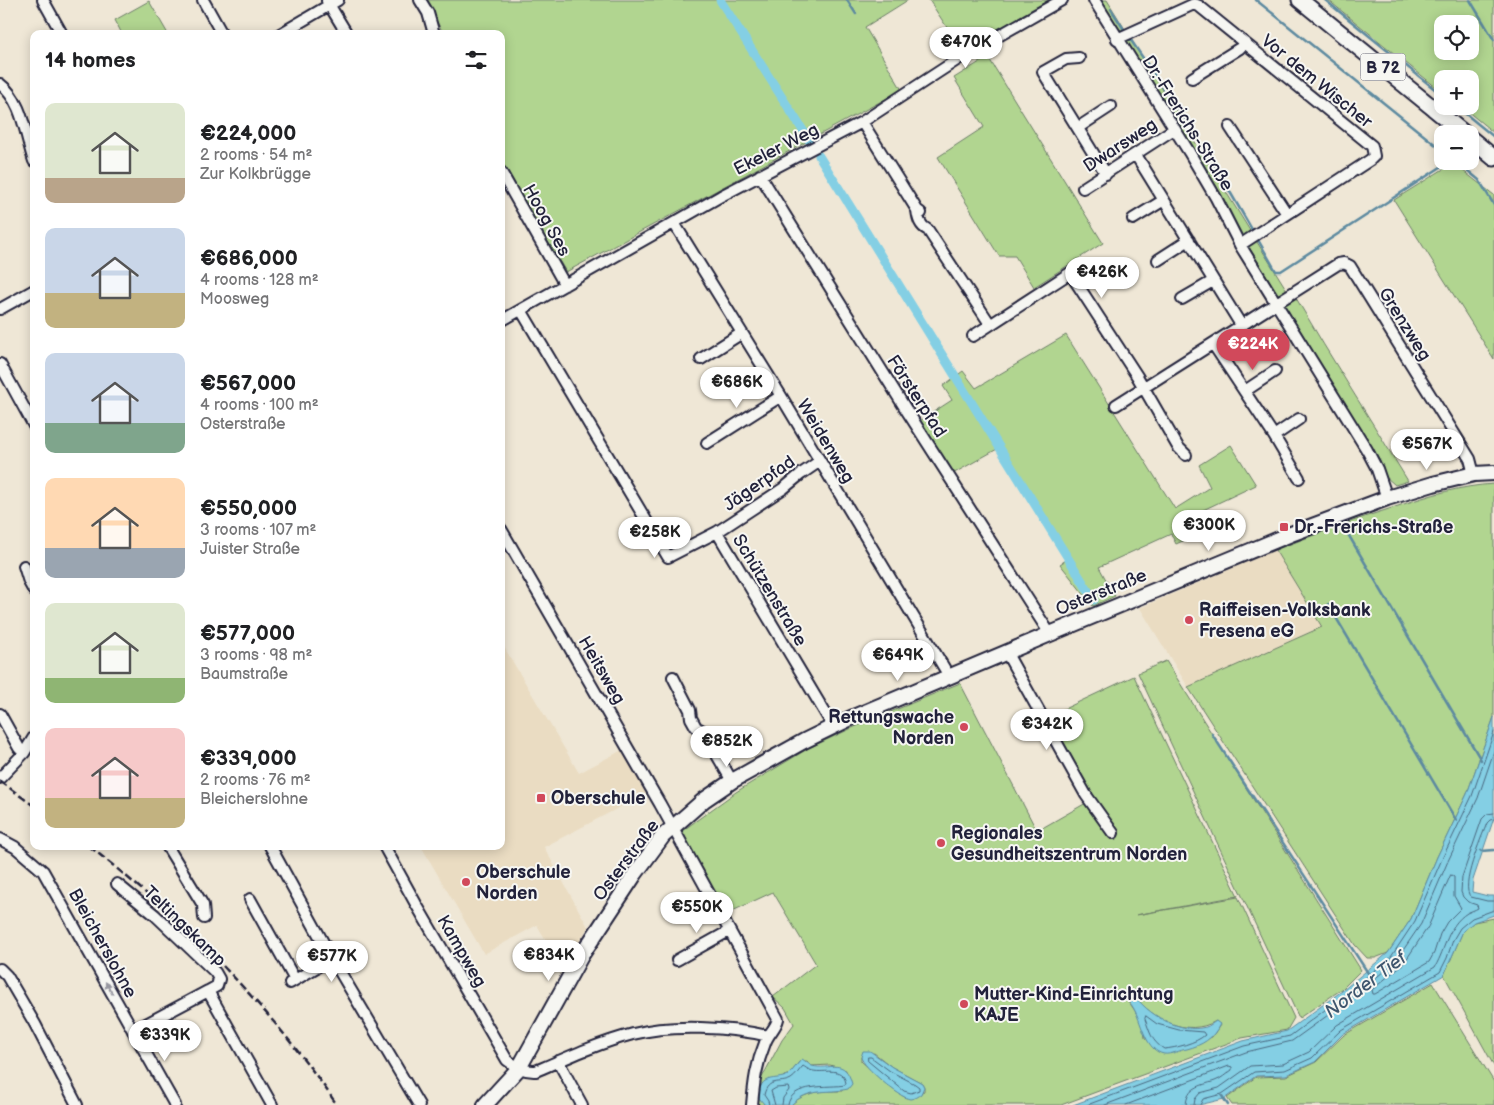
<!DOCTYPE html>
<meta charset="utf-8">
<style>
:root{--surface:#fff;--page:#f2f2f2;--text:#202124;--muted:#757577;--accent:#d1495b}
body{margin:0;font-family:"Balsamiq Sans",sans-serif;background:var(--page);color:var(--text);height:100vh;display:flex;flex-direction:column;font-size:19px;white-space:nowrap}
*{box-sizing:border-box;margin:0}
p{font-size:16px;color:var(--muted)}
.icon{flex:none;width:28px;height:28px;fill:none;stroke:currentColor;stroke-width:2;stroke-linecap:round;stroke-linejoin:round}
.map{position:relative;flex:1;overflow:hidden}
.side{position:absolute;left:30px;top:30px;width:475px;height:820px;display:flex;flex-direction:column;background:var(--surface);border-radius:10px;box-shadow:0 2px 12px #0003}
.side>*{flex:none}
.tools{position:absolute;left:1434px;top:15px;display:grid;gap:10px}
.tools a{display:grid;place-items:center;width:45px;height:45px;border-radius:10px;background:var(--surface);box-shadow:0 2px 12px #0003;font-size:25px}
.price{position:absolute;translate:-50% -42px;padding:0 11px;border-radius:18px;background:#fff;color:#222;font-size:16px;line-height:32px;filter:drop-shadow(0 1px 2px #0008)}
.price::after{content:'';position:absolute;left:50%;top:30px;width:15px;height:11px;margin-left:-8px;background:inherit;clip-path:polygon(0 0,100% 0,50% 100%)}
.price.selected{background:var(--accent);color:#fff}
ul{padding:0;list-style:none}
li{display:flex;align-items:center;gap:15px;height:125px;padding:0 15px}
li span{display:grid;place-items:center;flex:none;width:140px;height:100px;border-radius:10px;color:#555}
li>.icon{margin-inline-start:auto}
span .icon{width:60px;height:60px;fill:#fffc;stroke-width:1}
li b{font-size:21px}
h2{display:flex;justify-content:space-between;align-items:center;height:60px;padding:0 15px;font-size:21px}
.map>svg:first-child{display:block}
.built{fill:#eadcc2}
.green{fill:#b1d590;stroke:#6a7c66;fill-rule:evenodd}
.water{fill:#84cfe4;stroke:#5d8aa0}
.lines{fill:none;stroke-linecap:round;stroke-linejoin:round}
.shore{stroke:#49677f;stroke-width:1}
.stream{stroke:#5d8aa0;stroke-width:2.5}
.canal{stroke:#84cfe4;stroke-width:9}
.street-casing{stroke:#22223b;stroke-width:14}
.secondary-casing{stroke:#22223b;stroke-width:18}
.primary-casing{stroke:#22223b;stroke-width:19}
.street{stroke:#f6f6f2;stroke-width:10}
.secondary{stroke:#f6f6f2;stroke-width:14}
.primary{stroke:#f6f6f2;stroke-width:15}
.rail{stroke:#22223b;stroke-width:2.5;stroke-dasharray:8 4;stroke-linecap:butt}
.oneway{fill:#9797a0}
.poi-dot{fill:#d1495b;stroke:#f6f6f2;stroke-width:2}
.labels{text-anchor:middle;stroke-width:4;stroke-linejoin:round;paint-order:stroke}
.shield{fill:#f6f6f2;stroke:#626272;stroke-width:1}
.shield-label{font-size:16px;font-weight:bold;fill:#22223b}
.street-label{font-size:18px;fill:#22223b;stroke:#f6f6f2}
.poi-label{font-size:18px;font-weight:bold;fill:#22223b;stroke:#f6f6f2;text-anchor:start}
.water-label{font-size:19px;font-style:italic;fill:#3f566e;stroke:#f6f6f2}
</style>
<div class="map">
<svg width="1494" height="1105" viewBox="0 0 1494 1105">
<rect width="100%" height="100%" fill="#efe7d6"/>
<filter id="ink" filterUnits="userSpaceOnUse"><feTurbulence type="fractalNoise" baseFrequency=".02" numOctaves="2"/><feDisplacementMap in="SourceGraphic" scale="10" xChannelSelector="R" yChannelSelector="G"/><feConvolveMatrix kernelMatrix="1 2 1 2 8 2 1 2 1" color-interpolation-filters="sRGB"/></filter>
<g filter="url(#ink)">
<!-- built -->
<path class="built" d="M1275 550 1322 627 1188 687 1140 608Z
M501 642 579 773 624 749 647 793 544 847 588 927 563 969 537 925 484 954 421 846H501V733L503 731 501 727Z"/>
<!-- green -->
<path class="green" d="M424 0H908L865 27 902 90 566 272 501 163V34H444Z
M929 0H1050L963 52Z
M1097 0H1107L1293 300 1296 298C1332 360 1371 420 1408 481L1395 485 1386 477 1380 460Z
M1328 0H1494V133L1461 106H1470V79H1442V92ZM1442 24H1470V51H1442Z
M149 1 168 34H122L115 20Z
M988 57 1103 243 1034 287 1015 256H999L938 157 984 127 954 78Z
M1453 163 1494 195V359L1394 200Z
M1066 335 1175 509 1210 487 1199 465 1231 445 1256 485 1184 519 1194 536 1176 544 1171 534 1099 567 1115 596 1093 606 1060 564 1069 558 999 448 949 476 915 424 952 400 943 386 963 371 976 388Z
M1494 484V717L1467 794 1437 857 1411 919 1388 953 1375 958H1367L1355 945 1188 687 1322 627 1275 550C1316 534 1356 519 1398 506 1430 495 1460 486 1494 484Z
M1166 661 1361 970 1342 989 1299 1018 1138 673Z
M1134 676 1238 896 1136 915 1238 897 1294 1018 1287 1030 1242 1038 1061 1105H791C805 1091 822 1091 842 1091L846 1070 830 1065 811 1066 807 1061 799 1062 790 1074 784 1076 763 1102 765 1105H757L758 1085 782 1040 794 1024 785 1008 773 997 816 964 773 892 726 914 688 847 682 831 736 792 809 748 852 728 960 683 1037 831 1086 803 1047 717ZM1133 994C1151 1019 1187 1038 1216 1021L1220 1025 1212 1037 1171 1053 1145 1038C1144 1025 1136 1011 1128 1001ZM874 1053 892 1067 922 1083 924 1087V1091L906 1098 894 1090 861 1061V1057Z
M1494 918V1066L1444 975 1463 931 1474 922Z
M1433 983 1494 1082V1105H1232L1227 1098 1256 1077 1286 1076 1316 1062 1344 1035Z"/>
<!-- water -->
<path class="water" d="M1494 717V818L1473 880 1472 892 1488 896H1494V915L1474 922 1463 931 1444 975 1343 1034 1315 1062 1286 1075 1256 1076 1224 1099 1199 1105H1073L1243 1041 1287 1031 1342 991 1388 953 1411 919 1437 857 1467 794Z
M1133 993C1146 1014 1180 1034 1206 1027 1209 1026 1213 1023 1216 1021L1220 1024C1213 1039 1202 1045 1187 1049 1180 1050 1171 1055 1164 1054 1146 1051 1142 1024 1135 1011 1133 1006 1129 1002 1126 997L1128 994Z
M863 1051H870L892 1067 922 1083 924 1087 921 1094C918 1096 914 1099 910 1099 900 1098 862 1066 861 1057Z
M802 1059C806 1061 809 1065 812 1066 830 1071 845 1056 852 1084L848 1089C826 1094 809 1087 791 1105H765L759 1098C759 1072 776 1082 788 1075 793 1071 797 1064 802 1059Z"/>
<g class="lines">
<!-- shore -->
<path class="shore" d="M1494 819 1490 820 1487 823C1482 837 1459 887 1471 897L1487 901H1494
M1451 875 1454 877V896L1461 908 1447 922 1440 934 1434 953 1429 962 1375 994H1373L1372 990 1404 963 1428 927Z
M1146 1016 1157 1024 1179 1030 1203 1032 1205 1035C1196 1043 1176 1048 1164 1049 1151 1041 1150 1032 1145 1019Z
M868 1057H871L890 1071 915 1084 919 1087V1090L911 1093 904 1091 868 1061Z
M769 1105 768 1101 764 1095C768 1077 780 1085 791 1079 796 1076 799 1070 803 1066 805 1067 807 1069 810 1070 822 1075 842 1064 846 1083L845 1085C830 1088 791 1082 788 1105
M775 1105 771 1091 776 1088 788 1087 789 1090 783 1098 782 1105
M1087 1105 1244 1046 1290 1036 1345 995 1391 957 1415 921 1442 859 1472 796 1494 732
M1105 1105 1246 1052 1292 1041 1349 1000 1395 962 1421 924 1448 861 1478 798 1494 751
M1126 1105 1229 1066 1232 1067V1070C1226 1074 1221 1079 1215 1081 1200 1086 1187 1087 1186 1105
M1194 1105 1195 1099 1200 1093 1219 1088 1250 1066 1283 1064 1309 1052 1337 1025 1435 967C1446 948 1447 926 1467 913 1471 911 1475 910 1478 908L1477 905 1468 902 1463 897 1461 892 1462 877 1482 819 1487 814 1494 813
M1200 1105 1203 1099 1222 1094 1254 1072 1285 1070 1312 1058 1341 1030 1440 972 1447 958 1453 940 1460 928 1472 918 1494 910"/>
<!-- stream -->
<path class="stream" d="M847 0 856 14
M1256 0 1442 150
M1325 0 1442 95
M1470 0 1494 40
M1111 9 1125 31
M1128 36 1202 144 1254 233
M1456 106 1494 137
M1456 161 1479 180 1494 205
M1257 238 1276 271H1281L1450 161
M29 406 34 404
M1345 529 1481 760
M1328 604 1456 820
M1212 734 1368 973
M1481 851 1494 850
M1222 1096 1228 1105"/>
<!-- canal -->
<path class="canal" d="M720 0 811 143
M819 156 1094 600"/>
<defs>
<path id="street" d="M43 0 62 34
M203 0 222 34
M420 0 428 13 434 34
M1094 0 1189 152 1216 198 1240 245 1367 450 1377 469 1387 498
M327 1 347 34
M280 34 338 0
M1117 39 1194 4 1199 6 1372 146 1374 156 1370 160 1240 245
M1079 58 1066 59 1043 72 1106 174
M1192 78 1240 48 1244 43
M0 84C23 101 25 135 34 161
M862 122 917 210 921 213
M1079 127 1111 106
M1230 127 1287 214
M1136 155 1241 325
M501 172 565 285
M760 175 907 411 1050 634
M1083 188 1174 129
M917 210C918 219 920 226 928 230L990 324
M1133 219 1164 200
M674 223 781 396 949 676
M1158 260 1189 240
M1182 299 1213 281
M0 309 34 290
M521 310 668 557 717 532 833 726
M501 321 721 196 862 122 963 56 1062 0
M973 336 1070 273 1137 376 1178 447 1186 455
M1213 344 1274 436 1299 478
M701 359 742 333
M0 364 34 426
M1245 391 1275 371
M1116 405 1338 264 1344 263 1350 266 1470 459 1474 474
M1274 436 1299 419
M707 443 781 396
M501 529 660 804 778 1019C776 1028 768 1034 765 1043 756 1065 754 1082 752 1105
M717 532 784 488 801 474 820 461
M24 566 29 582 34 591
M1006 652 1086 795 1113 833
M673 677 690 710 691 718 696 727 703 731 732 781
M0 714 19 748 24 753
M0 778 24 753 34 737
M0 839 15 847 43 871 175 1105
M167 846 203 905 204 918
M270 846 330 955 419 1105
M384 846 416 904 507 1060C516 1067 525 1072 536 1071 568 1057 599 1043 633 1034 671 1024 730 1027 768 1036
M117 884 155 915 215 972 219 979 217 986 208 991 272 1105
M250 899 295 980
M677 960 729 931
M0 969 7 976 35 1024 77 1105
M290 983 332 958
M133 1031 208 991
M558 1061 582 1105"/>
<path id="secondary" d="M485 1105 519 1068 581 956 635 874 663 836 704 800 732 781 804 741 851 718 1050 634 1291 534 1387 498 1433 484 1474 474 1494 473"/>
<path id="primary" d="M1300 0 1465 134
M1470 138 1494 158"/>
</defs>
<!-- street casing -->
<use href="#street" class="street-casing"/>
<!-- secondary casing -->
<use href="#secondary" class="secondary-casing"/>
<!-- primary casing -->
<use href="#primary" class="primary-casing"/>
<!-- street -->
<use href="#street" class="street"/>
<!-- secondary -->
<use href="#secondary" class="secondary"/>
<!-- primary -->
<use href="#primary" class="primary"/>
<!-- rail -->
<path class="rail" d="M0 781 34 806
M89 846C183 920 270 1006 337 1105"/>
</g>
<!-- one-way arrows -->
<defs><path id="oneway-solid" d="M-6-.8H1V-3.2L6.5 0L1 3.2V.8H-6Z" transform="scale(1.25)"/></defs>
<use class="oneway" href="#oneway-solid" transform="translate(109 988) rotate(-120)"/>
</g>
<!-- markers -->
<g class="poi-dot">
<rect x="1279" y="522" width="10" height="10" rx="2.5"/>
<circle cx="1189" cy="620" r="5"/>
<circle cx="964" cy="727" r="5"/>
<rect x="536" y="793" width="10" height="10" rx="2.5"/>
<circle cx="941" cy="843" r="5"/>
<circle cx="466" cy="882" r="5"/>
<circle cx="964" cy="1004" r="5"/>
</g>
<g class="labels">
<!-- shield labels -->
<rect class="shield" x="1360.5" y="53.5" width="45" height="27" rx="4"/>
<g class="shield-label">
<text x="1383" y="73">B 72</text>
</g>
<!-- street labels -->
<g class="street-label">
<text transform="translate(1317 81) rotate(39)" y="6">Vor dem Wischer</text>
<text transform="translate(1188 123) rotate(58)" y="6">Dr.-Frerichs-Straße</text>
<text transform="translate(1120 145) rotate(-33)" y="6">Dwarsweg</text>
<text transform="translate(776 149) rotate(-27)" y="6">Ekeler Weg</text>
<text transform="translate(547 220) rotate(61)" y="6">Hoog Ses</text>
<text transform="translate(1405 324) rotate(58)" y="6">Grenzweg</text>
<text transform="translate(917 396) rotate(57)" y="6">Försterpfad</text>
<text transform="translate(826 441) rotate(59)" y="6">Weidenweg</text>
<text transform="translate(759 483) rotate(-35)" y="6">Jägerpfad</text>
<text transform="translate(770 590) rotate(59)" y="6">Schützenstraße</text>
<text transform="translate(1101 592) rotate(-22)" y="6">Osterstraße</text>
<text transform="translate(602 670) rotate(60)" y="6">Heitsweg</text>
<text transform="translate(626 860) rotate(-53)" y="6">Osterstraße</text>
<text transform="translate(185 926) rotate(44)" y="6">Teltingskamp</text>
<text transform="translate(103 943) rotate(61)" y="6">Bleicherslohne</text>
<text transform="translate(462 951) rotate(60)" y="6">Kampweg</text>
</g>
<!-- poi labels -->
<g class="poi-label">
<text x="1294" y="533">Dr.-Frerichs-Straße</text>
<text x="1199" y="616">Raiffeisen-Volksbank<tspan x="1199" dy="21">Fresena eG</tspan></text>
<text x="954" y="723" text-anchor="end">Rettungswache<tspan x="954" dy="21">Norden</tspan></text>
<text x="551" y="804">Oberschule</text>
<text x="951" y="839">Regionales<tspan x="951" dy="21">Gesundheitszentrum Norden</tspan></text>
<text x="476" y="878">Oberschule<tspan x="476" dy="21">Norden</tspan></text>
<text x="974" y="1000">Mutter-Kind-Einrichtung<tspan x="974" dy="21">KAJE</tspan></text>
</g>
<!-- water labels -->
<g class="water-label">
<text transform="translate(1365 984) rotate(-37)" y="7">Norder Tief</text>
</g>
</g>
</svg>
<div class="tools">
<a><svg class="icon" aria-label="locate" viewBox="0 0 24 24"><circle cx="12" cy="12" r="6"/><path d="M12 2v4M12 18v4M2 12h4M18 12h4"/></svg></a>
<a>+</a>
<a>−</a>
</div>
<b class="price" style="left:966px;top:69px">€470K</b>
<b class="price" style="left:1102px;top:299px">€426K</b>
<b class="price selected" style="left:1253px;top:371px">€224K</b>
<b class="price" style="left:737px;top:409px">€686K</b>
<b class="price" style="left:1427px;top:471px">€567K</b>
<b class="price" style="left:1209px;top:552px">€300K</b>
<b class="price" style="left:655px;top:559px">€258K</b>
<b class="price" style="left:898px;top:682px">€649K</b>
<b class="price" style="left:1047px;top:751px">€342K</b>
<b class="price" style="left:727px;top:768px">€852K</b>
<b class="price" style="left:697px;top:934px">€550K</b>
<b class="price" style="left:549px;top:982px">€834K</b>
<b class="price" style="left:332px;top:983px">€577K</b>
<b class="price" style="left:165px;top:1062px">€339K</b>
<section class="side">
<h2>14 homes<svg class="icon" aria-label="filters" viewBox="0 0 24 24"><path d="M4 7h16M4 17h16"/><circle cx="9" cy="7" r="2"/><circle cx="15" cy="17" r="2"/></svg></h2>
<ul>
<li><span style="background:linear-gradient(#dfe7d0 75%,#b9a48a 0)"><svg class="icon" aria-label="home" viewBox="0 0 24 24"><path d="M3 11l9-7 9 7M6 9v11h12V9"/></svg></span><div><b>€224,000</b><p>2 rooms · 54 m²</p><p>Zur Kolkbrügge</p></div></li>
<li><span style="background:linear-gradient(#c9d6e8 65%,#c2b280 0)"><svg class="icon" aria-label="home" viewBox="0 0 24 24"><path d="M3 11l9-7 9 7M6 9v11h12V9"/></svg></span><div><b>€686,000</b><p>4 rooms · 128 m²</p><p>Moosweg</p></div></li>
<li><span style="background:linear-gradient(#c9d6e8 70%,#7fa58c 0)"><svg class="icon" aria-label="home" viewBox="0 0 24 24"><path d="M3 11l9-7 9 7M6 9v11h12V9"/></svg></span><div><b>€567,000</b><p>4 rooms · 100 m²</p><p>Osterstraße</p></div></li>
<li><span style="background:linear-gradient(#ffd9b3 70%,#9aa5b1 0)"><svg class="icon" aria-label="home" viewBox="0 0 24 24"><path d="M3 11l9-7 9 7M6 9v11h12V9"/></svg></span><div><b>€550,000</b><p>3 rooms · 107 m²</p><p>Juister Straße</p></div></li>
<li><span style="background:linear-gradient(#dfe7d0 75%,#8fb573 0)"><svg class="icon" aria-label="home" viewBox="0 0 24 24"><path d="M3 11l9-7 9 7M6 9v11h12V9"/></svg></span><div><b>€577,000</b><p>3 rooms · 98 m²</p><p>Baumstraße</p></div></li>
<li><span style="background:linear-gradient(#f6c9c9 70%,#c2b280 0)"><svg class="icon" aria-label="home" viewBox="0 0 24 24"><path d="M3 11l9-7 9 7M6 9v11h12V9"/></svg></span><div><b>€339,000</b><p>2 rooms · 76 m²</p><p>Bleicherslohne</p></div></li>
</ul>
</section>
</div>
